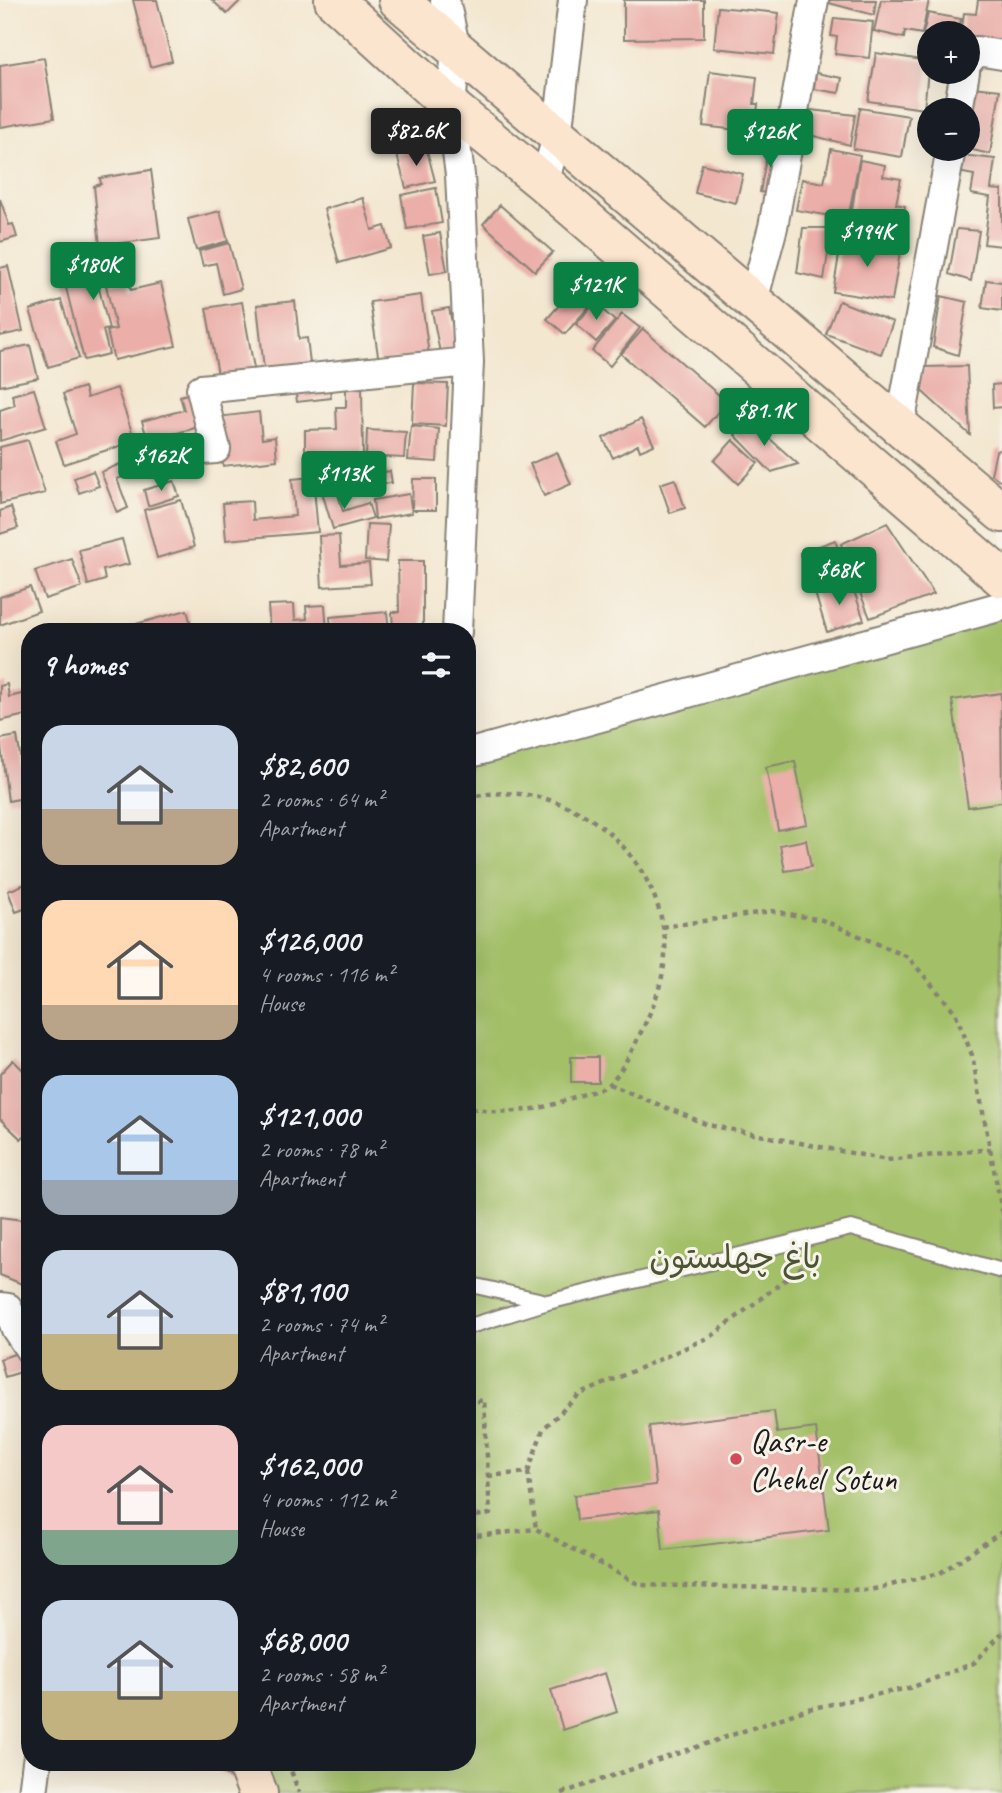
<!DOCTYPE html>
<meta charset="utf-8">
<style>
:root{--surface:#171b24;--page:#20242c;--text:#f1f3f6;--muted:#9ea1a6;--accent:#0b8043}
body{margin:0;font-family:Caveat,"Playpen Sans Arabic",sans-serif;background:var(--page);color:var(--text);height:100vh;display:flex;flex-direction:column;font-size:26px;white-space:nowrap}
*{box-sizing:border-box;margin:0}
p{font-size:23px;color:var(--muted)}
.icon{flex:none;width:38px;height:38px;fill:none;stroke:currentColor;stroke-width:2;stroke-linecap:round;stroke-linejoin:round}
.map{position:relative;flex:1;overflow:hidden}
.sheet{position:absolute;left:21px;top:623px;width:455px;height:1148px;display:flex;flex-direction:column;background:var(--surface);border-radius:28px;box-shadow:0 7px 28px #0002}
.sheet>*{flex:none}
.buttons{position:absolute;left:917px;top:21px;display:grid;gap:14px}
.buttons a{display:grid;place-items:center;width:63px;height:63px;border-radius:50%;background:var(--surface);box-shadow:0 7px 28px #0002;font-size:35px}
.price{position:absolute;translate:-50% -60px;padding:0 16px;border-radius:7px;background:var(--accent);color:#fff;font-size:23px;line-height:46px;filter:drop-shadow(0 2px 4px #0008)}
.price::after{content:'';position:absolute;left:50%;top:42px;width:21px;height:16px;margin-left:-10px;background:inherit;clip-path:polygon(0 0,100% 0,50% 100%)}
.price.on{background:#222;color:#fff}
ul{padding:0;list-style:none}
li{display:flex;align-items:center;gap:21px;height:175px;padding:0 21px}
li span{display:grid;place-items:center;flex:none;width:196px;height:140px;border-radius:21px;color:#555}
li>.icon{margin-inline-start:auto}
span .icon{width:84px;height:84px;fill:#fffc;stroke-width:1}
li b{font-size:30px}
h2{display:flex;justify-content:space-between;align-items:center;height:84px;padding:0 21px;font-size:30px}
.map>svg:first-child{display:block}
.green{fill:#a3c067;stroke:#606e42;stroke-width:2}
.building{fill:#ebaea9}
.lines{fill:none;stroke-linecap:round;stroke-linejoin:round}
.lane-casing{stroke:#888276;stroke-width:18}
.street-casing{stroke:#888276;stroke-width:32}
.secondary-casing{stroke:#888276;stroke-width:42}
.path{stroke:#888276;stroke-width:4.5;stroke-dasharray:5 5;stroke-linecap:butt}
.lane{stroke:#fff;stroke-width:14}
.street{stroke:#fff;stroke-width:28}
.secondary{stroke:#fce5cf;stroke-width:38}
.poi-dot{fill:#d1495b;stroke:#f7f3e8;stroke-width:2.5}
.labels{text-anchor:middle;stroke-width:6;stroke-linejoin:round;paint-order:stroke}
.park-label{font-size:33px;fill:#4b5536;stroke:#f7f3e8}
.poi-label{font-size:33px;fill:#1c1c1c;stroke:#f7f3e8;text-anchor:start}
</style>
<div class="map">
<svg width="1002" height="1793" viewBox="0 0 1002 1793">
<rect width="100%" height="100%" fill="#f7f3e8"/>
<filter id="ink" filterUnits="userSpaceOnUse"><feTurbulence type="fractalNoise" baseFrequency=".0143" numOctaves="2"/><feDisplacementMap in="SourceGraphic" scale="14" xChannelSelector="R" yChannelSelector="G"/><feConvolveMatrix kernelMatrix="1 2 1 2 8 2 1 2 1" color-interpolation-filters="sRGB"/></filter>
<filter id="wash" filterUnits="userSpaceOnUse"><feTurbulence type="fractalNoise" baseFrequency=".00686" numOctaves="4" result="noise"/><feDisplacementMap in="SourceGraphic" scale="28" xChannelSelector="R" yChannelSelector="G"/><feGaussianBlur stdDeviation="1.57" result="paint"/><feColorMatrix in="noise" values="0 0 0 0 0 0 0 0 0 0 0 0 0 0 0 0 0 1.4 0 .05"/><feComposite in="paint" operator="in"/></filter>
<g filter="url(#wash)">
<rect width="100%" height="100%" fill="#f3e7d0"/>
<!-- green -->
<path class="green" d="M1002 616V1793H275L260 1762H467V749Z"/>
<g id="blocks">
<!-- building -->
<path class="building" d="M133 0H157L172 61 150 67Z
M212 0H241L227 14Z
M624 0H704V38L624 39Z
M830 0H876L874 15 829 3Z
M881 0H929L922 34 905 31 904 38 874 31Z
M978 0H1002V45L968 41V33H961L964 13 976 14Z
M718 7 779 13 774 54 714 48Z
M928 13 961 19 958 33 923 34Z
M834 18 873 22 869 58 835 54 837 37 831 36Z
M876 53 929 61 924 109 868 101Z
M44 58 54 118 1 127 0 65Z
M710 71 757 77 754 104H758L755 132 703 126Z
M816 73 842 78 839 93 814 89Z
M972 87 1000 90 990 154 968 149Z
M860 108 909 116 902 157 853 149Z
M810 110 855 115 850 145 802 133Z
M769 143 779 144 771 194 760 192Z
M426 147 435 181 406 188 397 155Z
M831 149 860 155 848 219 796 210 802 179 824 183Z
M962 155 995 159 991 189 1002 190V246L984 244 990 197 971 194 974 175 958 172Z
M860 160 885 165 883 176 901 179 896 204 905 206 901 230 850 221Z
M702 164 743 174 736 203 695 193Z
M151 170 160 238 100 246 94 186 101 184 100 178Z
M436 188 442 223 407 229 401 195Z
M363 198 372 230 385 226 391 248 339 263 324 209Z
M0 199 9 225 13 224 17 237 0 242Z
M500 205 553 252 535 271 483 224Z
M220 211 228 241 196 250 188 219Z
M803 228H832L824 279 797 273Z
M957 229 979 231 971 281 949 274Z
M440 233 447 271 430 274 423 236Z
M842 237 901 246 892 301 833 292Z
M229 243 241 289 223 294 216 263 203 266 199 251Z
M118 244 122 274 97 280 109 329 103 330 109 354 84 360 64 280 96 272 90 251Z
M8 266 23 331 0 336V268Z
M583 278 601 293 565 334 547 319Z
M129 280 131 290 161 283 176 346 114 360 107 331 116 329 106 285Z
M986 280 1002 282V311L982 308Z
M421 295 429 355 379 362 370 302Z
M941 296 967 302 958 355 933 347Z
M61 300 79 358 48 367 30 310Z
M295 301 299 339 307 338 310 363 264 369 257 305Z
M839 301 893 322 881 354 826 334Z
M242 302 255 374 219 380 206 308Z
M595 303 615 321 596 342 576 324Z
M449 308 457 349 440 353 432 311Z
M622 314 640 328 610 366 592 351Z
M643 329 727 402 705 427 621 354Z
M30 345 38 378 0 386V351Z
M967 366 970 435 914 384 925 367Z
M329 382 331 398 297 402 295 386Z
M414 383 448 384 446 426 412 424Z
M1002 384V407L993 408 992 385Z
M346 385H362L363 458 305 460V430L337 429 336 407H346Z
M84 387 87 398 117 388 135 441 64 464 56 441 76 434 63 394Z
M34 389 46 427 0 441V410L15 405 12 395Z
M198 391 206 425 148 441 142 421 184 410 180 396Z
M259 412 262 439 275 437 277 460 223 466 217 417Z
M641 419 654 445 640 451 638 445 613 458 603 438Z
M749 420 798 464 771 472 735 435Z
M411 426 439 429 437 462 408 460Z
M367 430 406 432 404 458 366 456Z
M28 440 45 493 0 504V447Z
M733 440 758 463 738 484 714 461Z
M1002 449V482L991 474 996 451Z
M557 452 571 484 544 496 530 464Z
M120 464 125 476 117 479 128 508 117 513 101 472Z
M93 471 99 486 79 493 74 478Z
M390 471 392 483 376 485 374 474Z
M313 477 318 532 226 540 223 503 252 501 253 520 295 516 292 479Z
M413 479H436V510H412Z
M675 479 685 508 670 513 660 484Z
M174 481 179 496 148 506 144 490Z
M336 488 343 511 368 503 373 518 333 529 322 492Z
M409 494 412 513 375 519 373 500Z
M181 500 194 547 157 558 144 510Z
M11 507 18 528 0 534V511Z
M887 523 934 594 870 618 841 544Z
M367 524 389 525 386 562 365 560Z
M339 535 341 565 369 563 371 584 322 587 319 536Z
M122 539 129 564 103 570 105 580 88 585 79 550Z
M835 540 848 577 813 589 800 553Z
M72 559 82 587 45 599 35 571Z
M398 561H423V629H393L392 612H399Z
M851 582 864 620 827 632 815 593Z
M30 587 39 611 0 625V597Z
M294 604 295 620 307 619 306 606 325 605 327 632H270L268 605Z
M187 610 193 632H131L129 626Z
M387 612 389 632H331L330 617Z
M7 684 9 697 30 692V714L0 721V686Z
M1001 693 1002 802 968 807 952 700Z
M17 736 22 767 30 766V797L8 801 0 739Z
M795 761 807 824 778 830 766 767Z
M806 840 811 867 785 871 780 845Z
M30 882V907L16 912 8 891Z
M571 1057H598V1082H571Z
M13 1060 30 1077V1130L21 1139 0 1119V1074Z
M0 1217 30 1221V1278L26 1277 22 1284 0 1275Z
M17 1353 24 1371 5 1377 0 1359Z
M774 1411 777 1433 816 1428 829 1530 663 1550 659 1510 577 1520 574 1495 656 1485 649 1426Z
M605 1673 617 1712 563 1730 551 1690Z
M204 1762H225L238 1770 233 1779Z"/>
</g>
</g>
<g filter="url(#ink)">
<use href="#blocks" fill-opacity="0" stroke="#888276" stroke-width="2"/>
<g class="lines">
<defs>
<path id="lane" d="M467 1284 547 1302
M467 1327 548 1302 851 1228 1002 1271"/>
<path id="street" d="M445 0 456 50 451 107 460 175 469 362 457 632
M968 62 977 51 1002 55
M958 110 965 72
M544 183 557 137 573 0
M753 301 773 227 814 0
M900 425 951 149
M137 455 216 449 201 389 469 362
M467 754 1002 606
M0 1307 8 1308 16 1329 30 1350
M33 1793 37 1762"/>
<path id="secondary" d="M334 0 451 107 544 183 1002 578
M398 0 1002 513
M246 1762 258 1793"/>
</defs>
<!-- lane casing -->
<use href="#lane" class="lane-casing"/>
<!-- street casing -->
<use href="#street" class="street-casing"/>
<!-- secondary casing -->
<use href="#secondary" class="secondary-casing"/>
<!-- path -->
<path class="path" d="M467 798C561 774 656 844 665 941 667 973 655 1004 641 1032 633 1049 623 1069 611 1082 602 1091 578 1095 566 1100 535 1112 500 1115 467 1107
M662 927 772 911 822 920 908 957 955 1012 972 1055 1002 1211
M609 1084 708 1125 887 1160 991 1149
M467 1403 484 1400 490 1514 467 1517
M528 1472 536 1529
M488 1476 528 1472 543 1429 579 1395 712 1336 807 1263
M467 1537 536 1529 640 1585 870 1590 940 1573 1002 1532
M288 1762 299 1793
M562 1793 808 1709 913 1687 974 1663 1002 1633"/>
<!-- lane -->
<use href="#lane" class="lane"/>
<!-- street -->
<use href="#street" class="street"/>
<!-- secondary -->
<use href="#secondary" class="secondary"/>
</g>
</g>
<!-- markers -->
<circle class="poi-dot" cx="736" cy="1459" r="7"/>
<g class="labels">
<!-- park labels -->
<g class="park-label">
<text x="735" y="1268">باغ چهلستون</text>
</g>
<!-- poi labels -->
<g class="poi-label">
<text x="750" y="1452">Qasr-e<tspan x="750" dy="38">Chehel Sotun</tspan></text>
</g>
</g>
</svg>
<div class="buttons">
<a>+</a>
<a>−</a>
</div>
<b class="price on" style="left:416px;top:168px">$82.6K</b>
<b class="price" style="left:770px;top:169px">$126K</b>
<b class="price" style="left:867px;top:269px">$194K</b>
<b class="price" style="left:93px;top:302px">$180K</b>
<b class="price" style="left:596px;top:322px">$121K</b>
<b class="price" style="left:764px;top:448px">$81.1K</b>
<b class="price" style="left:161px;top:493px">$162K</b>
<b class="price" style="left:344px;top:511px">$113K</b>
<b class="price" style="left:839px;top:607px">$68K</b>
<section class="sheet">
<h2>9 homes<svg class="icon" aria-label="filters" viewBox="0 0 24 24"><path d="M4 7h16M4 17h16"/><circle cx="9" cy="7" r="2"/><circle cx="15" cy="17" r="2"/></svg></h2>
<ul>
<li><span style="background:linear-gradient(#c9d6e8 60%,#b9a48a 0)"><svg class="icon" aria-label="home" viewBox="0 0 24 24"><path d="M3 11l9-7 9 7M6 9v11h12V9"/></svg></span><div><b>$82,600</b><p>2 rooms · 64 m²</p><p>Apartment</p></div></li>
<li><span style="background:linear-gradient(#ffd9b3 75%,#b9a48a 0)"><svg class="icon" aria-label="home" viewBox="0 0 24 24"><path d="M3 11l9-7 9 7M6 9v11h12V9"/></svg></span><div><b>$126,000</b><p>4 rooms · 116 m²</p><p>House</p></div></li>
<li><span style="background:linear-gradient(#a9c7e8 75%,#9aa5b1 0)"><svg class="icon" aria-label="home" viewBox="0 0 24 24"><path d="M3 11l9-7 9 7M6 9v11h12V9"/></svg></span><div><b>$121,000</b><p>2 rooms · 78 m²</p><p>Apartment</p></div></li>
<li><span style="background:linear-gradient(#c9d6e8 60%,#c2b280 0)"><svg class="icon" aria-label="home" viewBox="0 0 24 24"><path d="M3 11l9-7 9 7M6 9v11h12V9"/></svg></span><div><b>$81,100</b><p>2 rooms · 74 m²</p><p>Apartment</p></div></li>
<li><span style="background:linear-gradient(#f6c9c9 75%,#7fa58c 0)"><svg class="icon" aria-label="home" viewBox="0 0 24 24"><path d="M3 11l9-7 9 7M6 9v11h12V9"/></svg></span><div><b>$162,000</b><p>4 rooms · 112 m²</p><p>House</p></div></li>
<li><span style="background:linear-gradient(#c9d6e8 65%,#c2b280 0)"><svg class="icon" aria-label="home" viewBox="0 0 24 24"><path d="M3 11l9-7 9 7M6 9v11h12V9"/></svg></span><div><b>$68,000</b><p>2 rooms · 58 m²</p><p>Apartment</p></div></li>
</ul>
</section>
</div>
